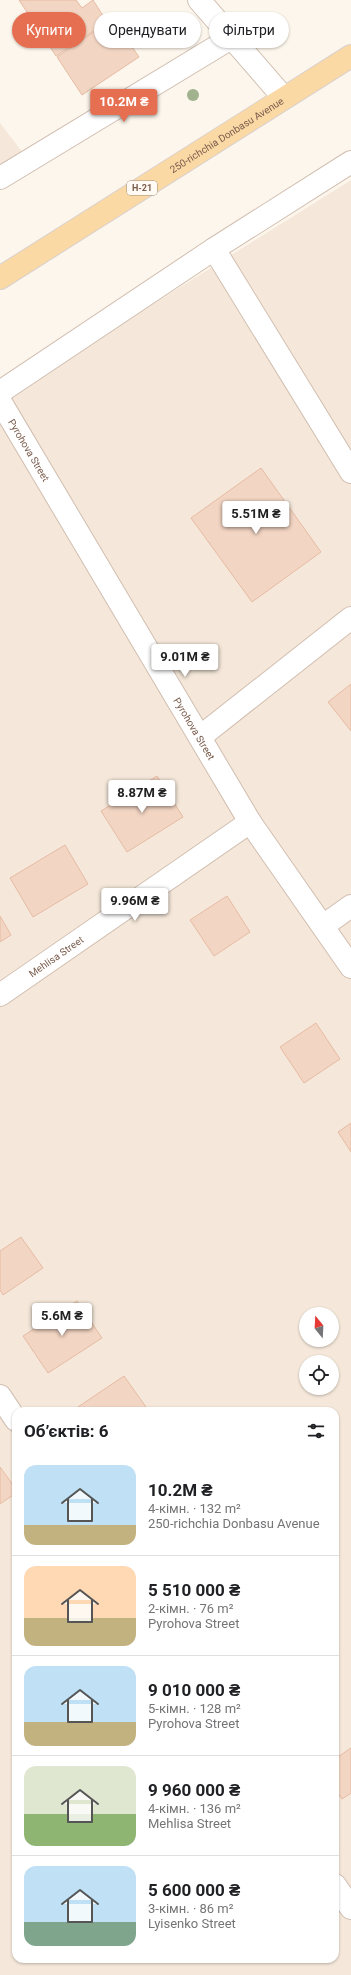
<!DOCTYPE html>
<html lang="uk">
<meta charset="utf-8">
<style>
:root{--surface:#fff;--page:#f2f2f2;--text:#202124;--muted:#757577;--line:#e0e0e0;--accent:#e76f51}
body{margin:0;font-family:Roboto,sans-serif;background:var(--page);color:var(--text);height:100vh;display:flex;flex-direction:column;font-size:15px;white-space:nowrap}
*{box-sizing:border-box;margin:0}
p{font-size:13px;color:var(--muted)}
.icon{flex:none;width:22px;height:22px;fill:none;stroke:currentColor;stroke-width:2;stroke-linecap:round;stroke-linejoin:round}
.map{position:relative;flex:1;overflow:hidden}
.drawer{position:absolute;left:12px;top:1407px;width:327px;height:556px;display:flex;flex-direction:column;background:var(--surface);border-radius:12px;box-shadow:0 1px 3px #0004}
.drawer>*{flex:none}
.guide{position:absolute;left:12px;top:12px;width:327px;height:36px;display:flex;gap:8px}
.needle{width:26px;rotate:342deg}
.tools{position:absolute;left:299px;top:1307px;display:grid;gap:8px}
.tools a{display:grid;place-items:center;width:40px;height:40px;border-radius:50%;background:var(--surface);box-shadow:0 1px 3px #0004;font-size:20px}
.price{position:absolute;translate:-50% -34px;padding:0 9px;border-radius:4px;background:#fff;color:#222;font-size:13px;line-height:26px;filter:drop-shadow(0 1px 2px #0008)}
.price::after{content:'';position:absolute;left:50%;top:24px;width:12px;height:9px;margin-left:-6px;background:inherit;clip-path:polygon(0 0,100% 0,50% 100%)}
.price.active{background:var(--accent);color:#fff}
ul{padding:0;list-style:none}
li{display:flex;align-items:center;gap:12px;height:100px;padding:0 12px}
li+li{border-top:1px solid var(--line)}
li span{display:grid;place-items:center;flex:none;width:112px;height:80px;border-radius:12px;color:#555}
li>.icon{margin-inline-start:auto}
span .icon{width:48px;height:48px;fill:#fffc;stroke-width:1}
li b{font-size:17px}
h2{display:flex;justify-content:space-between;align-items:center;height:48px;padding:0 12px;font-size:17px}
.pill{padding:0 14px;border-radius:18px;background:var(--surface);box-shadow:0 1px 3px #0004;font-size:14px;line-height:36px}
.pill.active{background:var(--accent);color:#fff}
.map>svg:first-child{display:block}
.residential{fill:#f5e8da;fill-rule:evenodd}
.building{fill:#f3d5c3;stroke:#e6bba3}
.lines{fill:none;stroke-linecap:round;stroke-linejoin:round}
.minor-casing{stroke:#d1beb0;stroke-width:24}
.major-casing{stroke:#dad1cd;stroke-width:24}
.minor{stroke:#fff;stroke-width:22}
.major{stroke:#fbd9a5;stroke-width:22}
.tree{fill:#a0b28e}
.labels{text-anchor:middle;stroke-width:3;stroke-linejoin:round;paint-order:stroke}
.shield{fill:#fffaf3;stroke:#a28b7f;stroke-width:1}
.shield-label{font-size:9px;font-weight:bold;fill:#7a5c4d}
.street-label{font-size:10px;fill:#7a5c4d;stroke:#fffaf3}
</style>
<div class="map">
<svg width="351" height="1975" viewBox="0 0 351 1975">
<rect width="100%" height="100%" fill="#fdf6ec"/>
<!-- residential -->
<path class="residential" d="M0 123 23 153 0 169Z
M351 180V1975H0V400ZM306 1314H332V1340H306ZM306 1362H332V1388H306ZM16 1411H335V1959H16Z"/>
<!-- building -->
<path class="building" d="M19 0H76L82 8 93 0 107 22 56 56Z
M113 19 139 57 82 95 57 57Z
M261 468 321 552 252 602 191 518Z
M351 684V731L328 702Z
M157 776 183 817 127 852 101 811Z
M65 845 88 884 33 917 10 878Z
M227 896 250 932 214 956 190 920Z
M0 916 11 935 0 942Z
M316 1023 340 1059 304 1083 280 1047Z
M351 1123V1152L338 1132Z
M21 1237 43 1268 3 1295 0 1290V1251Z
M77 1301 102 1338 48 1373 23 1336Z
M124 1376 146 1407 140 1411H72Z
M0 1467 16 1489V1493L0 1504Z
M351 1748V1793L342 1799 335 1789V1759Z"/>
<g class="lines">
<defs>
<g id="minor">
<path d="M199 0 284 98"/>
<path d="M0 178 231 38"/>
<path d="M214 249 351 472"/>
<path d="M0 392 214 249 351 162"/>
<path id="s1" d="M0 401 250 822 351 967"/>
<path d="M200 737 351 618"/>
<path d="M323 926 351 906"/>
<path id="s2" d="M0 995 250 822"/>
<path d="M0 1396 16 1420"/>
<path d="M335 1885 351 1908"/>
</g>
<g id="major">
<path id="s3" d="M0 278 351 56"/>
</g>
</defs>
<!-- minor casing -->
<use href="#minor" class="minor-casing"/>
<!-- major casing -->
<use href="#major" class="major-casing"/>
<!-- minor -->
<use href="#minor" class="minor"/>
<!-- major -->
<use href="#major" class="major"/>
</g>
<!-- trees -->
<circle class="tree" cx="193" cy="95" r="6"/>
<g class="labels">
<!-- shield labels -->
<rect class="shield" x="127" y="181" width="30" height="14" rx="3"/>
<g class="shield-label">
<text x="142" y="191">Н-21</text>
</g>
<!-- street labels -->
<g class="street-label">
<text dy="4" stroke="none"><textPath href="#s3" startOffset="268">250-richchia Donbasu Avenue</textPath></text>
<text dy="4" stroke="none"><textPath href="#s1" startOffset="57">Pyrohova Street</textPath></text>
<text dy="4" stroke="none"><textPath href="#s1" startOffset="381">Pyrohova Street</textPath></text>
<text dy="4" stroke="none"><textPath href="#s2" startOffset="68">Mehlisa Street</textPath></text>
</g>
</g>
</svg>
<div class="tools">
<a><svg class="needle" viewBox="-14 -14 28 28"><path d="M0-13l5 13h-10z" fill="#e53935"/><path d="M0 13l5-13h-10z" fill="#757577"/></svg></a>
<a><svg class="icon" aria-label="locate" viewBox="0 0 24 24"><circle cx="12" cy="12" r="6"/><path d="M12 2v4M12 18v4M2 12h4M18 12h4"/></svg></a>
</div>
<b class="price active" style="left:124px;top:123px">10.2M ₴</b>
<b class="price" style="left:256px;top:535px">5.51M ₴</b>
<b class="price" style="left:185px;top:678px">9.01M ₴</b>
<b class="price" style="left:142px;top:814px">8.87M ₴</b>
<b class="price" style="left:135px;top:922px">9.96M ₴</b>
<b class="price" style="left:62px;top:1337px">5.6M ₴</b>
<div class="guide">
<a class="pill active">Купити</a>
<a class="pill">Орендувати</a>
<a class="pill">Фільтри</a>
</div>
<section class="drawer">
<h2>Об’єктів: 6<svg class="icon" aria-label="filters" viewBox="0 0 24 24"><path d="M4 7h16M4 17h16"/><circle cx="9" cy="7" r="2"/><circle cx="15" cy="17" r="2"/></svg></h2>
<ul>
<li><span style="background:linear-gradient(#bfe0f5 75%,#c2b280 0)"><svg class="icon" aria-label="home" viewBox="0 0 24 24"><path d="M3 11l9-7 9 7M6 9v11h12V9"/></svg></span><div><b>10.2M ₴</b><p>4-кімн. · 132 m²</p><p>250-richchia Donbasu Avenue</p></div></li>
<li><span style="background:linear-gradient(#ffd9b3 65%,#c2b280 0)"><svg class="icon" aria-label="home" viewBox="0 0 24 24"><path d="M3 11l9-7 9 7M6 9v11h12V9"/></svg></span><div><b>5 510 000 ₴</b><p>2-кімн. · 76 m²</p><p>Pyrohova Street</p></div></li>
<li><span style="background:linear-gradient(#bfe0f5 70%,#c2b280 0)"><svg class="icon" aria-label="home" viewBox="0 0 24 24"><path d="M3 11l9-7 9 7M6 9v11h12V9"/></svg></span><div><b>9 010 000 ₴</b><p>5-кімн. · 128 m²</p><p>Pyrohova Street</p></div></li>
<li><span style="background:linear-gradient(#dfe7d0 60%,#8fb573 0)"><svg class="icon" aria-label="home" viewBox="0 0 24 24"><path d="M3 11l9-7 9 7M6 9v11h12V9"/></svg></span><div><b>9 960 000 ₴</b><p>4-кімн. · 136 m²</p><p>Mehlisa Street</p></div></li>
<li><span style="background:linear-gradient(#bfe0f5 70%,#7fa58c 0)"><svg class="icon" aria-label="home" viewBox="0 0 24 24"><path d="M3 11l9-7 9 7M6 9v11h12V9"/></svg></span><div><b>5 600 000 ₴</b><p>3-кімн. · 86 m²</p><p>Lyisenko Street</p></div></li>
</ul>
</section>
</div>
